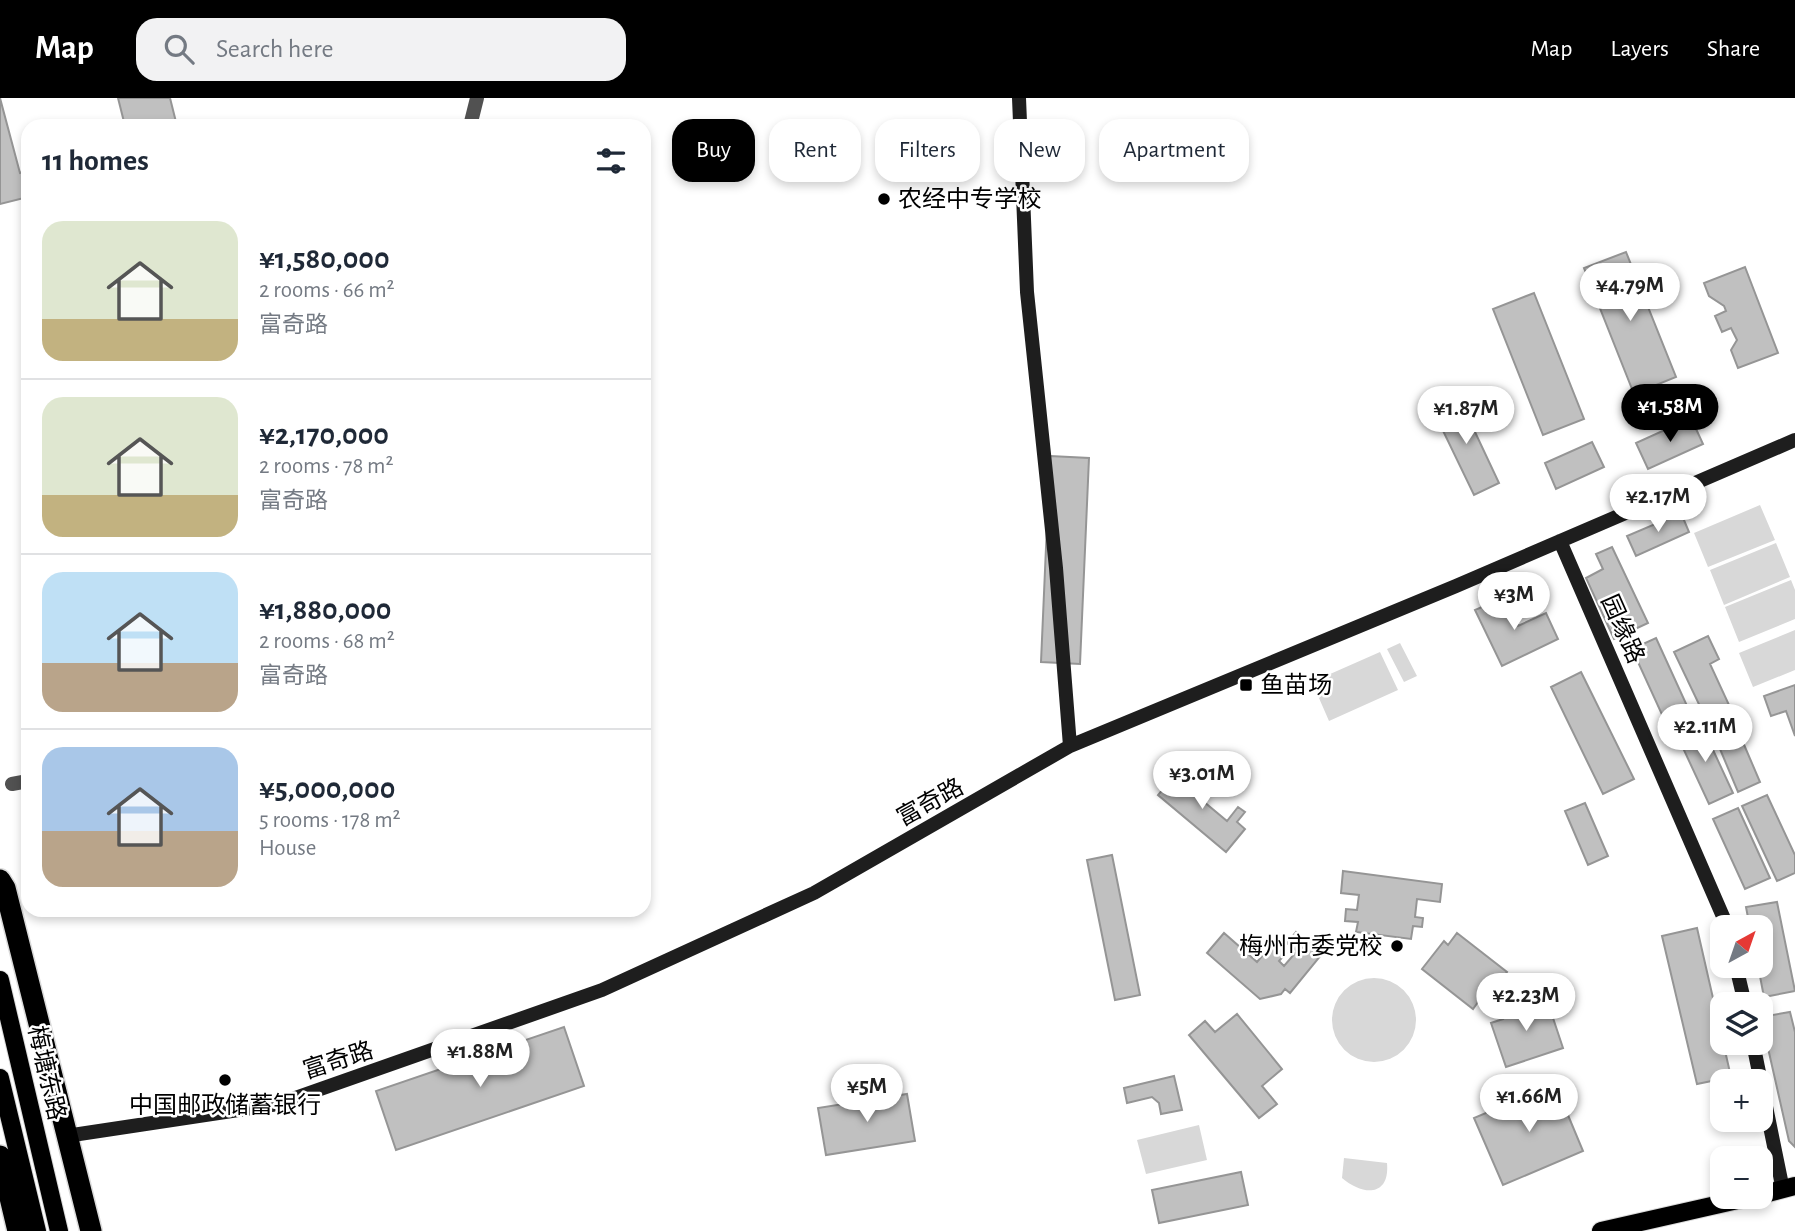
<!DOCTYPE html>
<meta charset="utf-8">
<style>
:root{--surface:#fff;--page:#f2f2f3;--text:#1f2937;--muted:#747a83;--line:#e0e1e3;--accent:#000}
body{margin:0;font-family:"Alegreya Sans","Noto Sans SC",sans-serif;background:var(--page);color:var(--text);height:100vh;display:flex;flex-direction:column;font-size:26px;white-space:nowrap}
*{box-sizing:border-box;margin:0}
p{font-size:23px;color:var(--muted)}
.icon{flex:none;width:38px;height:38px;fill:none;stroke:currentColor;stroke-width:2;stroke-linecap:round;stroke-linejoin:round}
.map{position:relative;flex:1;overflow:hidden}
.details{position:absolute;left:21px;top:21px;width:630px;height:798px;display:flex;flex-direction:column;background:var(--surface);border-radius:21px;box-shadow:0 4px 10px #0003}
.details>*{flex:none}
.banner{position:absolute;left:672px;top:21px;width:665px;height:63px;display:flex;gap:14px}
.needle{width:46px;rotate:40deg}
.fabs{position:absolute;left:1710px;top:817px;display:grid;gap:14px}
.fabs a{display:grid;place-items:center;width:63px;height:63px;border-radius:14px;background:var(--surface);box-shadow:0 4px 10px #0003;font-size:35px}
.price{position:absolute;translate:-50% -60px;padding:0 16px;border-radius:24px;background:#fff;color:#222;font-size:23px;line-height:46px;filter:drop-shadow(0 2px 4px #0008)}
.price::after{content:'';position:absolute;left:50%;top:42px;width:21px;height:16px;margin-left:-10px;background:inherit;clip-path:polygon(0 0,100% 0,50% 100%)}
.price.current{background:var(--accent);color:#fff}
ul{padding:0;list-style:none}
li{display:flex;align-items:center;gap:21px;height:175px;padding:0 21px}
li+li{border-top:2px solid var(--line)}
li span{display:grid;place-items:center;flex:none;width:196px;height:140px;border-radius:21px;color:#555}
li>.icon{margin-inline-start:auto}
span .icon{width:84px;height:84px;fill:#fffc;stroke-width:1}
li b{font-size:30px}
h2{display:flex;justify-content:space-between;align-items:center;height:84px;padding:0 21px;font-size:30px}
.chip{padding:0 24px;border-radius:21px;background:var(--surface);box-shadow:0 4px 10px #0003;font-size:24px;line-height:63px}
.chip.current{background:var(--accent);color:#fff}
header{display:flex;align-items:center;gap:42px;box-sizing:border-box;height:98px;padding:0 35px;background:var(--accent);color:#fff}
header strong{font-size:33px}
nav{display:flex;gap:38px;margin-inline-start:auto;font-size:24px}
.search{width:490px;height:63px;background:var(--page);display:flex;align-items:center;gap:18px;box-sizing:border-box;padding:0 24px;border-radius:21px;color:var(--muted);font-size:26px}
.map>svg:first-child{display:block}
.green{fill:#d8d8d8}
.building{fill:#c0c0c0;stroke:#959595;stroke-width:2}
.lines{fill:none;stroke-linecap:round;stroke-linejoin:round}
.primary-casing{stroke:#dbdbdb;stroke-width:20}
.highway-casing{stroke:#dbdbdb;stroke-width:24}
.street{stroke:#515151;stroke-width:14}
.secondary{stroke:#1e1e1e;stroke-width:14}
.primary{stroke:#000;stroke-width:18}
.highway{stroke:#000;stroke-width:21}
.poi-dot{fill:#000;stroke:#fff;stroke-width:2.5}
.labels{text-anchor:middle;stroke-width:5;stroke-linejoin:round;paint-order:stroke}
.poi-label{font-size:24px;fill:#000;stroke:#fff;text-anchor:start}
.street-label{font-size:24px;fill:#000;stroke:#fff}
</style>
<header>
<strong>Map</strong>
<div class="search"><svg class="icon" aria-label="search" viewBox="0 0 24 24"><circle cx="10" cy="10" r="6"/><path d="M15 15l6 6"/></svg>Search here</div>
<nav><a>Map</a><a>Layers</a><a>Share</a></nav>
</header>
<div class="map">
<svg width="1795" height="1133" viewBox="0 0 1795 1133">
<rect width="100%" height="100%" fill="#fff"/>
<!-- green -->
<path class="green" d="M1760 407 1775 442 1708 469 1694 435Z
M1776 445 1790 479 1724 507 1710 472Z
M1791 482 1795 492V521L1739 544 1725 509Z
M1795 532V572L1753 589 1739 555Z
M1400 545 1417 578 1404 584 1387 551Z
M1380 554 1398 592 1329 623 1312 584Z
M1332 922a42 42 0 1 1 84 0a42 42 0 1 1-84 0Z
M1199 1027 1207 1062 1146 1076 1137 1042Z
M1344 1060 1387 1065C1390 1099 1363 1098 1342 1080Z"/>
<!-- building -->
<path class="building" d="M0 0 20 75 28 73V99L0 106Z
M118 0H170L177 28H125Z
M1626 154 1676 279 1634 296 1584 170Z
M1745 169 1778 255 1738 270 1731 252 1737 242 1731 230 1722 234 1715 218 1726 213 1724 208 1709 198 1704 185Z
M1534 195 1584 321 1543 337 1493 211Z
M1459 300 1499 385 1474 397 1433 312Z
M1691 320 1703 346 1648 371 1636 345Z
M1592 344 1604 369 1556 391 1545 365Z
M1050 358 1089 360 1080 566 1041 564Z
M1681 415 1689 434 1636 458 1627 438Z
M1612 449 1648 525 1614 541 1586 480 1603 471 1596 456Z
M1505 499 1518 528 1546 515 1558 541 1502 568 1475 512Z
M1708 538 1719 561 1710 566 1741 633 1717 644 1674 554Z
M1656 540 1688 610 1664 621 1632 551Z
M1581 574 1634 681 1603 696 1551 589Z
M1795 587V638L1786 613 1771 618 1764 598Z
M1701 626 1733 695 1709 706 1677 637Z
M1742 642 1760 684 1738 694 1720 651Z
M1183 667 1194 676 1185 688 1227 723 1238 709 1245 714 1237 724 1245 731 1226 754 1158 697Z
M1767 697 1795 757V775L1777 783 1742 708Z
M1585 705 1608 758 1588 767 1565 713Z
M1738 710 1770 780 1745 791 1713 721Z
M1112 757 1140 897 1115 902 1087 762Z
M1343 773 1442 786 1440 804 1417 801 1415 819 1423 820 1422 829 1413 828 1411 841 1356 834 1358 824 1345 823 1346 811 1357 812 1359 797 1341 795Z
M1777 804 1795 893 1764 899 1758 868 1760 830H1750L1746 809Z
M1697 830 1731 979 1697 986 1662 838Z
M1296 834 1322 856 1290 895 1285 891 1281 896 1260 901 1207 855 1224 835 1257 864 1274 844 1286 855 1279 863 1284 868 1297 853 1287 845Z
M1457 835 1507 874 1504 878 1509 882 1487 910 1478 904 1473 911 1422 871 1444 843 1448 847Z
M1536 902 1539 909 1548 905 1563 950 1506 969 1491 925 1503 921 1501 914Z
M1790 914 1795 934V1049L1789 1043 1761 919Z
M1237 916 1282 971 1262 988 1277 1006 1259 1020 1189 937 1205 923 1215 934Z
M564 929 584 988 396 1052 376 993Z
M1174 978 1182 1012 1161 1016 1159 1005 1152 999 1127 1005 1124 990Z
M1555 986 1583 1053 1503 1087 1474 1020Z
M907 996 915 1043 826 1057 818 1010Z
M1241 1074 1248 1107 1159 1125 1152 1092Z"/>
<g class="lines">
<defs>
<path id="primary" d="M0 882 59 1133
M0 980 37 1133
M1760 1097 1795 1088
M1601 1133 1751 1099"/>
<path id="highway" d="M0 782 5 790 91 1133
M0 1058 18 1133"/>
</defs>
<!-- primary casing -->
<use href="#primary" class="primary-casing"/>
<!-- highway casing -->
<use href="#highway" class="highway-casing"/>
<!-- street -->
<path class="street" d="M470 28 477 0
M12 686 28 683"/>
<!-- secondary -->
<path class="secondary" d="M1019 0 1027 194 1056 470 1070 648
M1560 443 1728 830
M1736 868 1745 906
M1753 945 1783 1092
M66 1038 278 1006 602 892 814 795 1070 648 1456 488 1795 342"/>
<!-- primary -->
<use href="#primary" class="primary"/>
<!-- highway -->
<use href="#highway" class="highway"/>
</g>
<!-- markers -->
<g class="poi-dot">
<circle cx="884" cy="101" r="7"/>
<rect x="1239" y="580" width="14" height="14" rx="3.5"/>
<circle cx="1397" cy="848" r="7"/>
<circle cx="225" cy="982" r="7"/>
</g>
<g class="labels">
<!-- poi labels -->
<g class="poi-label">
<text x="898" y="109">农经中专学校</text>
<text x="1260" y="595">鱼苗场</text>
<text x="1383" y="856" text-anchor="end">梅州市委党校</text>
<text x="225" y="1015" text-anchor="middle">中国邮政储蓄银行</text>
</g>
<!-- street labels -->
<g class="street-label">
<text transform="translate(1623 531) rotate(66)" y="8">园缘路</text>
<text transform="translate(930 704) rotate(-29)" y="8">富奇路</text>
<text transform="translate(338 962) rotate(-18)" y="8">富奇路</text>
<text transform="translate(47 975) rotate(77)" y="8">梅塘东路</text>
</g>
</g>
</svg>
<div class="fabs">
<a><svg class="needle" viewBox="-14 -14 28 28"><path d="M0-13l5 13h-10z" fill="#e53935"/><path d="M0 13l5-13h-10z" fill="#747a83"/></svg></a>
<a><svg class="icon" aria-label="layers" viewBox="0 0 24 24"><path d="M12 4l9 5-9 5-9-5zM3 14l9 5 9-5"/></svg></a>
<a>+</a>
<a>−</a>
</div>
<b class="price" style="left:1630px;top:225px">¥4.79M</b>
<b class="price current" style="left:1670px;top:346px">¥1.58M</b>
<b class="price" style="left:1466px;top:348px">¥1.87M</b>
<b class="price" style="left:1658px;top:436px">¥2.17M</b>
<b class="price" style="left:1514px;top:534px">¥3M</b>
<b class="price" style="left:1705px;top:666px">¥2.11M</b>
<b class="price" style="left:1202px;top:713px">¥3.01M</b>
<b class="price" style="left:1526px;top:935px">¥2.23M</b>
<b class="price" style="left:480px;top:991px">¥1.88M</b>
<b class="price" style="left:867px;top:1026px">¥5M</b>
<b class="price" style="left:1529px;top:1036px">¥1.66M</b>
<div class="banner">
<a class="chip current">Buy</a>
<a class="chip">Rent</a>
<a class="chip">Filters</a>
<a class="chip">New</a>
<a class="chip">Apartment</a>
</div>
<section class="details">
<h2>11 homes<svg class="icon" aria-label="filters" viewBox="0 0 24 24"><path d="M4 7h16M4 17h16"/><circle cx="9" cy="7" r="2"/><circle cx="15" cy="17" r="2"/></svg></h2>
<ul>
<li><span style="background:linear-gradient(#dfe7d0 70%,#c2b280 0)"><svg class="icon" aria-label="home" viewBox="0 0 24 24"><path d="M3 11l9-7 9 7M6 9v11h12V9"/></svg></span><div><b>¥1,580,000</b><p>2 rooms · 66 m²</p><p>富奇路</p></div></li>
<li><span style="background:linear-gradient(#dfe7d0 70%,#c2b280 0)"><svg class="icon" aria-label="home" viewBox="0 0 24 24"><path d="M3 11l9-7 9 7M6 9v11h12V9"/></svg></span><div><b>¥2,170,000</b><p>2 rooms · 78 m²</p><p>富奇路</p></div></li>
<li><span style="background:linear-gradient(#bfe0f5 65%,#b9a48a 0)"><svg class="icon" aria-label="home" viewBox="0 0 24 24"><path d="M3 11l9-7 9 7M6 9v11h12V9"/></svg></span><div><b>¥1,880,000</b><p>2 rooms · 68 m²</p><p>富奇路</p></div></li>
<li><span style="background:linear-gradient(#a9c7e8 60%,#b9a48a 0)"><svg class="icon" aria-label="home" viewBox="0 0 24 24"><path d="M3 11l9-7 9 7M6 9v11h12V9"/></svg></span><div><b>¥5,000,000</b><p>5 rooms · 178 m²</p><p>House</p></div></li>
</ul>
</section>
</div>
